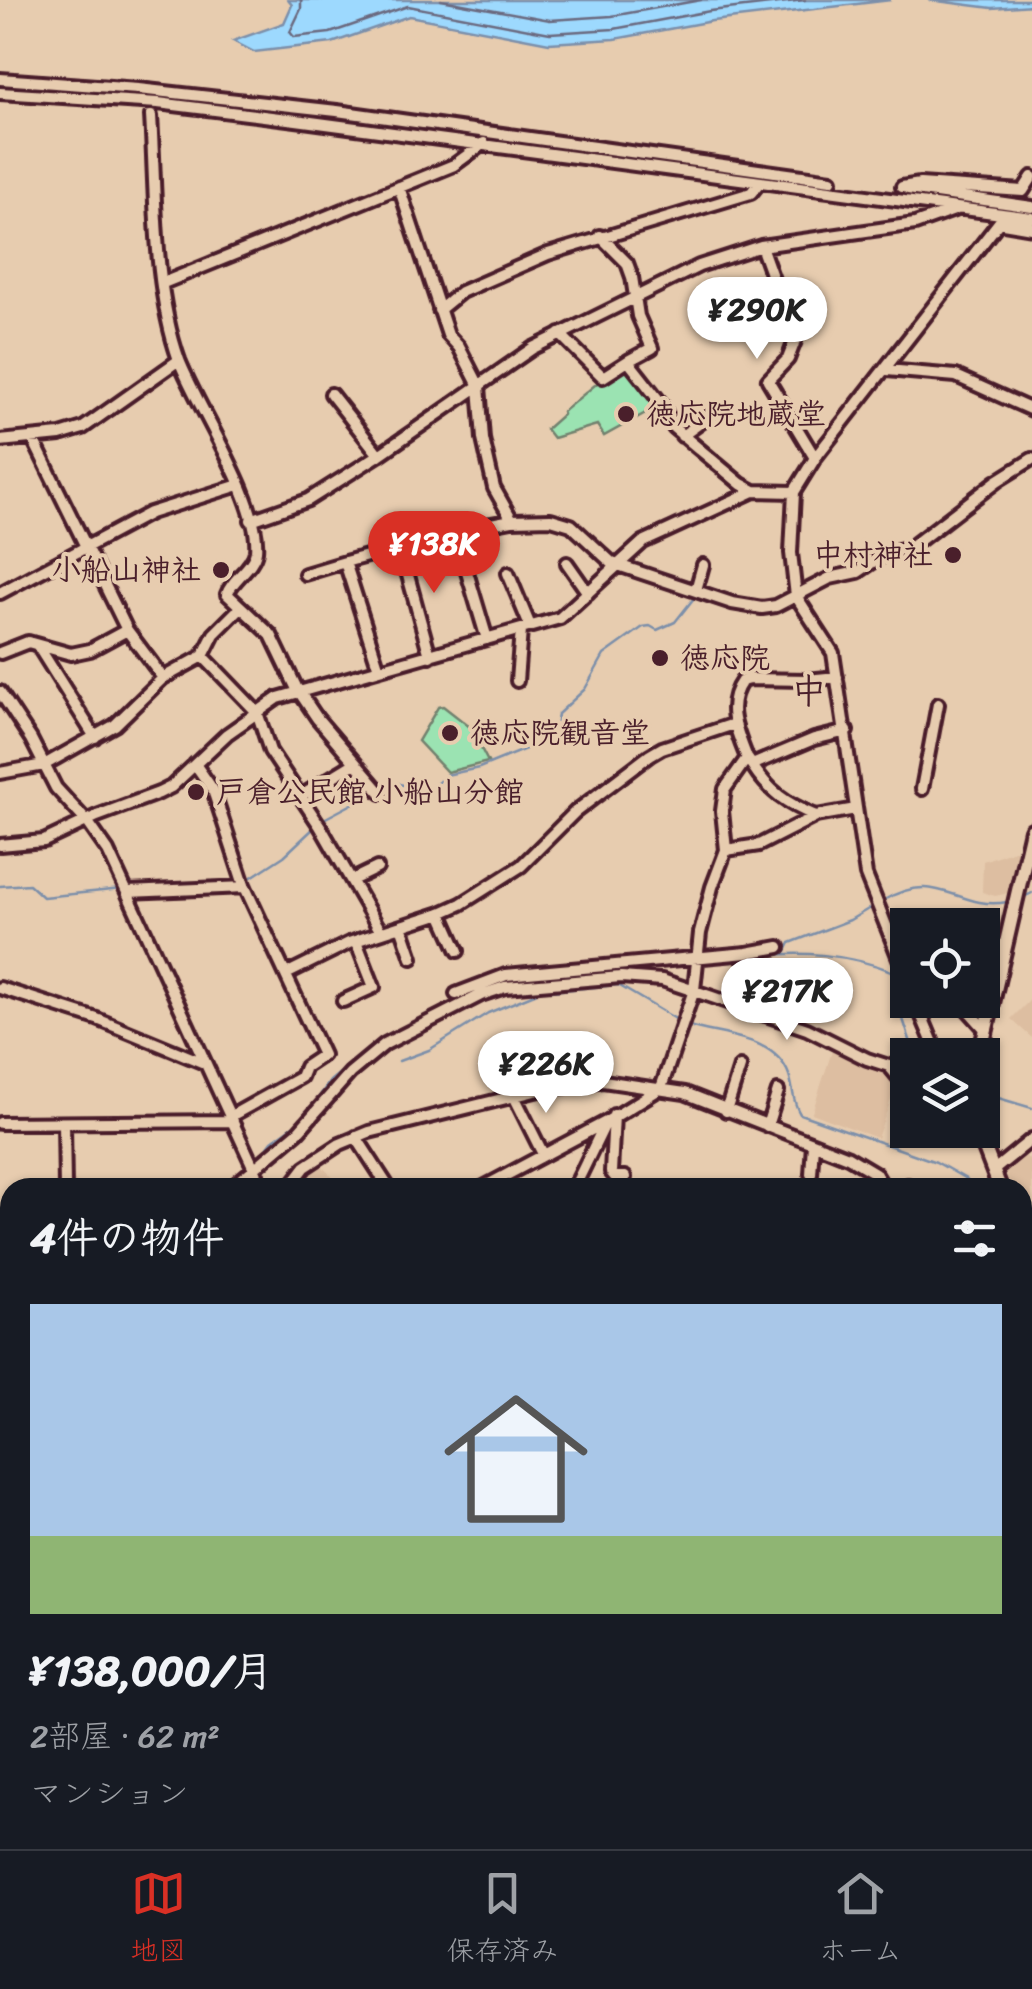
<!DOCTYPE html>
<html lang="ja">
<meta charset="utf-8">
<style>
:root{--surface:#171b24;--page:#20242c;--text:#f1f3f6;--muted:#9ea1a6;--line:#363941;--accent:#d93025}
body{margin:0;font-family:Sriracha,"Klee One",sans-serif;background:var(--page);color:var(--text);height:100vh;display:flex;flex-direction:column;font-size:38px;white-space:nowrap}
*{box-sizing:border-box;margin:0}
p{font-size:32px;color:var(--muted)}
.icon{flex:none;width:55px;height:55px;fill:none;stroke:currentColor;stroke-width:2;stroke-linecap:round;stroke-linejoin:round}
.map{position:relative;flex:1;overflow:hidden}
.drawer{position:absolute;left:0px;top:1178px;width:1032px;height:672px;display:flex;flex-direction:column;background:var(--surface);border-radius:30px 30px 0 0;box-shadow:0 2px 8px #0004}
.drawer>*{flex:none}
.buttons{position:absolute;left:890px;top:908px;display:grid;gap:20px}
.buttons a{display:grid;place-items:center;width:110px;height:110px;border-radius:0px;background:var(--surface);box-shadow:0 2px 8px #0004;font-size:50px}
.price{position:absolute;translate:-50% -85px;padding:0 22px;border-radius:35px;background:#fff;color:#222;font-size:32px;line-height:65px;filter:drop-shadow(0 2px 5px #0008)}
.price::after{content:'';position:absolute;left:50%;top:60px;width:30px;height:22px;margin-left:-15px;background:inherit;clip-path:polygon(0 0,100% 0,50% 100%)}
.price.current{background:var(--accent);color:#fff}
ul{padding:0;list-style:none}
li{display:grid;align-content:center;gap:20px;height:530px;padding:0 30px}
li+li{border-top:2px solid var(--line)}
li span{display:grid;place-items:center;height:310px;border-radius:0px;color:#555}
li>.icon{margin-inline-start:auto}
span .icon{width:180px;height:180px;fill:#fffc;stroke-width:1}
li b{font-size:42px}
h2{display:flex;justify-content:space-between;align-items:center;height:120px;padding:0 30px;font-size:42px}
.dock{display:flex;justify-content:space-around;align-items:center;height:140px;border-top:2px solid var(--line);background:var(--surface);font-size:28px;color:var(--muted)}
.dock a{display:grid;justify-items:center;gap:5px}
.dock .current{color:var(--accent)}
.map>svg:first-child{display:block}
.built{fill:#ddbea1}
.green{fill:#9be3b2;stroke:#72816e;stroke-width:2.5}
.water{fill:#9dd9fe;stroke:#7c8faa;stroke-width:2.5}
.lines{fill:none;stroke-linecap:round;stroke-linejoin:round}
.shore{stroke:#6b697f;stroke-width:2.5}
.stream{stroke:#7c8faa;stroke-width:2.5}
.minor-casing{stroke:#4a1f2b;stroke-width:18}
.major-casing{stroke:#4a1f2b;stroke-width:20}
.highway-casing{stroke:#4a1f2b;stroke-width:22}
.minor{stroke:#e7ccaf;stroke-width:10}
.major{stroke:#e7ccaf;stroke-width:12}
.highway{stroke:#e7ccaf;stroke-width:15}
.poi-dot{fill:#4a1f2b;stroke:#e7ccaf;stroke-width:4}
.labels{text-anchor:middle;stroke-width:8;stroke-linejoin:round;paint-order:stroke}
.poi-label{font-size:30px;font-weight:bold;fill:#4a1f2b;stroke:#e7ccaf;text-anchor:start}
.quarter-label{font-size:35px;font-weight:bold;fill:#4a1f2b;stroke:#e7ccaf}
</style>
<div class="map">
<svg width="1032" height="1849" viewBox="0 0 1032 1849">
<rect width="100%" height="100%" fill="#e7ccaf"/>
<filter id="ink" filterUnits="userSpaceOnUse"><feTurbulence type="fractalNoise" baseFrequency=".01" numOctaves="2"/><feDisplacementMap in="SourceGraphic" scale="20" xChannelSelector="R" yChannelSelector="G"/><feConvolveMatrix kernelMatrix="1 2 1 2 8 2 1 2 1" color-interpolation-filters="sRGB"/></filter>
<g filter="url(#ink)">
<!-- built -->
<path class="built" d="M1020 848 1009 893 995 896 982 892 983 861Z
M1032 998V1038L1011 1019Z
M833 1048 877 1067 898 1081 877 1138 812 1113Z
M1021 1151 1032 1163V1225L1023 1218 1022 1188 1011 1187 1004 1168Z
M317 1161 342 1187 293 1188Z
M68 1179 86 1185 185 1181 192 1182 197 1187H69Z
M1 1681 10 1683V1743L2 1742Z
M1023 1781H1032V1829L1023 1823Z
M282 1840H434L432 1849H281Z"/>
<!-- green -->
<path class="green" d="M624 367 628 368 660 405 604 436 597 425 553 438 546 429 563 414 562 412 601 380Z
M443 706 470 727 488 762 447 772 418 741 438 707Z
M621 1840H731L727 1849H617Z"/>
<!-- water -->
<path class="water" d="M288 0H891L712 21 615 39 549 43 409 16 332 43 254 52 233 41 284 23 292 5Z
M929 0H1032V5L992 8Z"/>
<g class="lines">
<!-- shore -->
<path class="shore" d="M301 0V9L290 32 294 37 330 33 408 6 550 33 614 29 710 11 805 0
M441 0 550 20 612 16 701 0"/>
<!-- stream -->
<path class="stream" d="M383 788 397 783 421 791 431 789 446 775 479 768 545 741 556 728 558 714 585 689 604 655 643 627 650 626 657 630 675 622 694 598H704
M320 821 375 792
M247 880 284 856 315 827
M0 886 29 884 43 897 122 889
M1026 896 1032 893
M882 901C939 867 957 911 1007 902
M786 951 790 943 850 920 875 905
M753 957C799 950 850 954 894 972L899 1007 915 1055
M699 964 745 958
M544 977 691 964
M504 980 521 979
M551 991 618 985 679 1021
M686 1025C721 1037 775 1035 789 1075 794 1089 792 1102 800 1114L936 1162 966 1179 973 1188
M399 1061 429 1050 488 1013 537 993
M985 1094 1032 1108
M309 1111 330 1081 383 1037 464 996
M261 1156 272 1141 304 1118
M1022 1514 1032 1518
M1022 1523 1032 1531
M0 1601 10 1598
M56 1849 79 1840"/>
<defs>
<path id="minor" d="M0 79 138 89 337 111 831 180
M0 93 158 103 296 120 1032 218
M151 116C156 194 153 287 179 360 198 409 261 502 256 551 254 567 232 579 227 594L271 635 296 687 317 718 381 793
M399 187 448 335 459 347 479 386 483 439 494 488 512 520
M902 187 920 184 1023 191 1032 177
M908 189 1032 207
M1003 223 1032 228
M600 236 627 263 632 277 638 316 652 348 628 361
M761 246 795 341 788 359 768 380 815 458
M163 283 454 165 484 143
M439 310 461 292 548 254 751 193 759 183
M560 334 603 377 628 361 661 403 674 428 741 484 754 491
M887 370 956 376 1032 410
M331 394 379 455 533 348 699 266 761 246 915 224 954 210
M682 436 711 415
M33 439 127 630 163 678
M0 441 60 435 83 428 179 360
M251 520 308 500 379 455
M455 532 487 639
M400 546 430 656
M567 563 588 593
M508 573 530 626
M305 574 345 562
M696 590 703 565
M0 593 150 513 239 485
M38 646 95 737
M0 653 28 642 71 654 90 650 127 630
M203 656 257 712 270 751 320 826 381 932
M379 669 345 562 475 527 512 520 551 519 571 525 612 563 732 603 762 608 776 606 830 578 858 572 886 553 911 547 997 481 1032 459
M517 681 521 630
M0 692 31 739 56 788 89 824 108 851 263 1188
M747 758 752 765 814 739 847 731
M195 764 213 790 244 885 323 1055 305 1067 301 1077 231 1116
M752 765C769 792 787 804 816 816
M0 773 44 765 115 725 163 678 203 656 214 634 240 608
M922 789 938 704
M301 796 355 763
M0 845 44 841 97 816 159 793 171 787 227 734 278 698 560 618 643 542 754 491 794 492
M726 850 759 845 816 816 856 809
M352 880 377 868
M128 892 245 887
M441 913 458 951
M401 926 412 958
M286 974 349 943 441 913 461 904 521 866 575 812 650 755 662 748 734 724
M908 981 866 875 833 653 796 596 791 553 794 492 815 458 1003 217
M0 988 97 1019 204 1063
M456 994 506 975 747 953 779 947
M915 1000 938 1055
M959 1000 986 1030
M343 1001 374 987 356 941
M513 1056 527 1093
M889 1066 908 1089
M514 1096 543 1154
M726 1111 740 1067
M614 1115 611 1172 615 1177H625L624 1188
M0 1123 233 1121
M64 1123 65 1188
M767 1126 778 1091
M356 1137 389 1188
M994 1170 1032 1139
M811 1174 813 1144
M231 1188 298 1132 350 1073 385 1044 481 995 505 987 621 977 662 980 807 1029 867 1059 889 1066H908
M289 1188 305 1167 340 1144 369 1132 539 1090 603 1081 685 1093 848 1157 875 1173 884 1188
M482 1188 606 1122 661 1088 694 990 700 933 712 887 726 850 722 811 725 789 747 758C737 732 724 706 742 681L749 679 807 680 837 677
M574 1188 606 1122
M907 1188 908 1185
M1022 1236H1032
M0 1250H10
M0 1360 10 1358
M1022 1393 1028 1365
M10 1422 6 1423 10 1431
M0 1476 10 1472
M0 1565 10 1563
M0 1606 10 1603
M1022 1659 1032 1660
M748 1840 746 1843 756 1849
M801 1840 814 1849
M868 1840H869
M993 1840 1005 1849
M182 1849V1840
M437 1849 439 1840
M546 1849 548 1840
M841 1849 846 1840
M970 1849 974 1840
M1012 1849 1022 1840"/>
<path id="major" d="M980 1055 1032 830
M978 1130 1000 1188
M1022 1246 1032 1270"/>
<path id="highway" d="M0 1751H10
M1022 1774H1032"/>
</defs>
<!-- minor casing -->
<use href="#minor" class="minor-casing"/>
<!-- major casing -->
<use href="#major" class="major-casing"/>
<!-- highway casing -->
<use href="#highway" class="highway-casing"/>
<!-- minor -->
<use href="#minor" class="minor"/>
<!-- major -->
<use href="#major" class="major"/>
<!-- highway -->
<use href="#highway" class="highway"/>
</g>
</g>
<!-- markers -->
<g class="poi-dot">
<circle cx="626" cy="414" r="10"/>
<circle cx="953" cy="555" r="10"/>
<circle cx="221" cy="570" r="10"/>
<circle cx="660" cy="658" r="10"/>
<circle cx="450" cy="733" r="10"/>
<circle cx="196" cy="792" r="10"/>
</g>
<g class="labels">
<!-- poi labels -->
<g class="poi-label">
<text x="646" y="424">徳応院地蔵堂</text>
<text x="933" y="565" text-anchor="end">中村神社</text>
<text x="201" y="580" text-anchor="end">小船山神社</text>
<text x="680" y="668">徳応院</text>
<text x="470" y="743">徳応院観音堂</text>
<text x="216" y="802">戸倉公民館 小船山分館</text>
</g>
<!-- quarter labels -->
<g class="quarter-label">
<text x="809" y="703">中</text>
</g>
</g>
</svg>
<div class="buttons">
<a><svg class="icon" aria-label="locate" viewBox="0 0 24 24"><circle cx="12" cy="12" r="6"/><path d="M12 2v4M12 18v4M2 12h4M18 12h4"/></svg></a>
<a><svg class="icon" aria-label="layers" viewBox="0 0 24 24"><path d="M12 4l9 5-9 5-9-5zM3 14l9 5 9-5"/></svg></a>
</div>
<b class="price" style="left:757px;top:362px">¥290K</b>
<b class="price current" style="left:434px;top:596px">¥138K</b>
<b class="price" style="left:787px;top:1043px">¥217K</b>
<b class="price" style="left:546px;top:1116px">¥226K</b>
<section class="drawer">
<h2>4件の物件<svg class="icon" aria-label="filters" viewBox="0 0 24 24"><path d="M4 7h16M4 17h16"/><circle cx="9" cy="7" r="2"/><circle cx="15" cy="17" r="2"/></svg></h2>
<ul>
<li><span style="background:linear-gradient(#a9c7e8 75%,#8fb573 0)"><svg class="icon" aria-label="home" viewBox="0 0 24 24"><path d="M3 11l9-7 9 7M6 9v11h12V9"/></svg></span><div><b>¥138,000/月</b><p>2部屋 · 62 m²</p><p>マンション</p></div></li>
</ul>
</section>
</div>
<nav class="dock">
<a class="current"><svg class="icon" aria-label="map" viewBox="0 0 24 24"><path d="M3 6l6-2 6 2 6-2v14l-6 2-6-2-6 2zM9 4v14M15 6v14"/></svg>地図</a>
<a><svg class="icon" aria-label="saved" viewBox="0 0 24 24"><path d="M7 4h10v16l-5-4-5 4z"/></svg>保存済み</a>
<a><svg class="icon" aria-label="home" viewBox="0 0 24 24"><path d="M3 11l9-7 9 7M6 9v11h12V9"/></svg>ホーム</a>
</nav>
